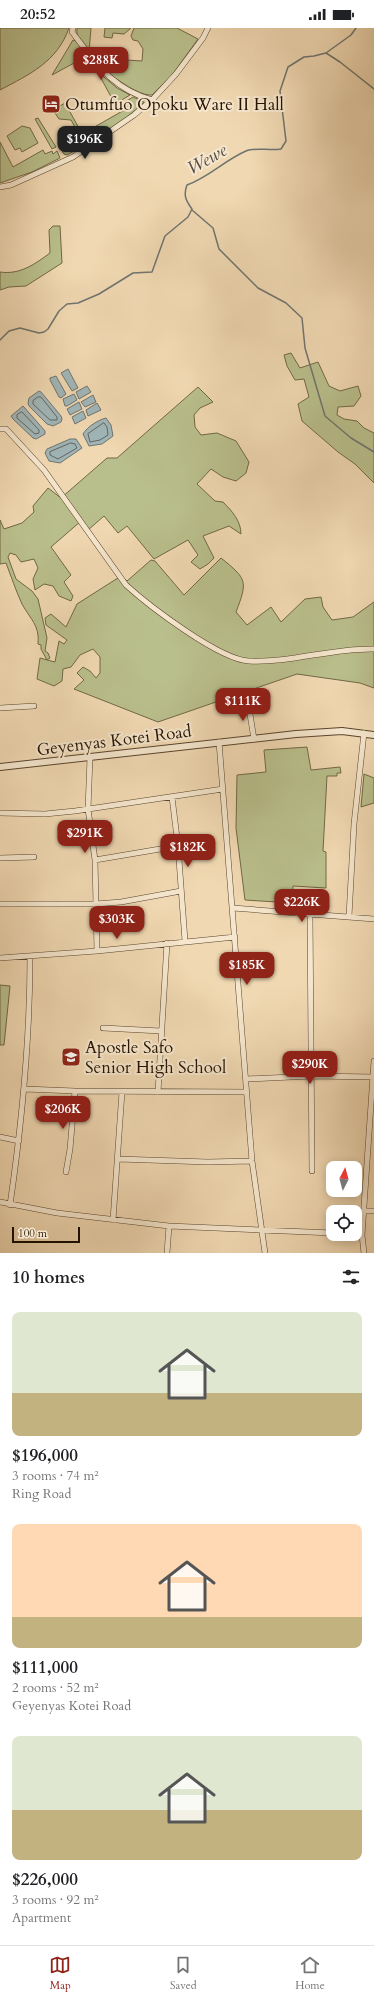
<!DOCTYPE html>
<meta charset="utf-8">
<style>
:root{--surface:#fff;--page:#f2f2f2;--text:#202124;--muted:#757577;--line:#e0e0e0;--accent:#8f2418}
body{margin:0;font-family:Cardo,serif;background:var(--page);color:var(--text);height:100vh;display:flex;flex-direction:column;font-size:15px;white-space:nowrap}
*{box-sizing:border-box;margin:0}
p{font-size:13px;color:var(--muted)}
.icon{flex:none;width:22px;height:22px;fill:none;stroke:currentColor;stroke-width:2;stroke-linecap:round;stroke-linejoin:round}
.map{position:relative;height:1225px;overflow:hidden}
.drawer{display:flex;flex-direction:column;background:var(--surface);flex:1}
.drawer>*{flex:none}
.needle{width:26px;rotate:6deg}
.tools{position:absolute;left:326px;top:1133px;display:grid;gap:8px}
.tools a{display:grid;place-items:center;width:36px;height:36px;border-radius:8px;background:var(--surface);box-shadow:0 2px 10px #0003;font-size:20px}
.scale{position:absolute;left:12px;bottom:10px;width:68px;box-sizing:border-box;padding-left:4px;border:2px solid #261201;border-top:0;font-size:11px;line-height:14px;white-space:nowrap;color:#261201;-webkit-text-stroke:3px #f5e6cd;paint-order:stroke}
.price{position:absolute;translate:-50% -34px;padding:0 9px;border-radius:8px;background:var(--accent);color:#fff;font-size:13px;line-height:26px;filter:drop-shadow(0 1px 2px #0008)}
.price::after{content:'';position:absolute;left:50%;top:24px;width:12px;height:9px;margin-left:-6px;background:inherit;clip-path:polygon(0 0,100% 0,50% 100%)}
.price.selected{background:#222;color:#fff}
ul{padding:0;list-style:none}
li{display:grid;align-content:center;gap:8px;height:212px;padding:0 12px}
li span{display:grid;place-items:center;height:124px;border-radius:8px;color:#555}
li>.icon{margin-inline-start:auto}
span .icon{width:72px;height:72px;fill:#fffc;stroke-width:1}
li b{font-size:17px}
h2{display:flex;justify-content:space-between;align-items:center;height:48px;padding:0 12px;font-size:17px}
.status{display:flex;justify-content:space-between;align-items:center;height:28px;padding:0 20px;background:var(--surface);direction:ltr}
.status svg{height:11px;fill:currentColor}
.menu{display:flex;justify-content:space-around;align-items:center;height:56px;border-top:1px solid var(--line);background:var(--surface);font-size:11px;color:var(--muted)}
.menu a{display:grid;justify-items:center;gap:2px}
.menu .selected{color:var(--accent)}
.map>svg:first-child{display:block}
.green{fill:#b9bf8c;stroke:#706846}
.water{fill:#a0b6b9;stroke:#6f746f}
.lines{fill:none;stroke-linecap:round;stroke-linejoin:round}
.shore{stroke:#63645d;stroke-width:1}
.stream{stroke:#6f746f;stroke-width:1.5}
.minor-casing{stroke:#58442d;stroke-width:6}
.tertiary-casing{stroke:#58442d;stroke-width:8}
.minor{stroke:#f5e6cd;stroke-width:5}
.tertiary{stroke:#f5e6cd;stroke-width:6}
.labels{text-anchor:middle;stroke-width:4;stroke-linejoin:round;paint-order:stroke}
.poi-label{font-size:17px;fill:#261201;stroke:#f5e6cd;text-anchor:start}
.street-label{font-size:17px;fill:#261201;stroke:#f5e6cd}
.water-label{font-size:18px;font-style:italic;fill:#514b41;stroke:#f5e6cd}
</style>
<div class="status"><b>20:52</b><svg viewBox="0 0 49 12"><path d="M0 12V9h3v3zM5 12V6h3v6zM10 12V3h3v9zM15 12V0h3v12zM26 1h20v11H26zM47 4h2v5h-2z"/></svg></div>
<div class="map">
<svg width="374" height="1225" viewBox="0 0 374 1225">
<rect width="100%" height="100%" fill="#f0d8b2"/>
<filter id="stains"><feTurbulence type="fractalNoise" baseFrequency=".005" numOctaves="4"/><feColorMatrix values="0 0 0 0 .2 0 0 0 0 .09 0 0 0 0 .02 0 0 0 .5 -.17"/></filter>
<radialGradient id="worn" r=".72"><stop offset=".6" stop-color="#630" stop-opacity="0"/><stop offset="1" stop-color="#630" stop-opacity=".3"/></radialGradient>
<!-- green -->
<path class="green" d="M0 0H69C57 34 30 46 0 62Z
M77 0H91L89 24 96 25 95 30 142 33 143 21 138 13 133 12 131 8 134 0H177L198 11 172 47 152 67H149C128 65 73 21 77 0Z
M105 0H131L124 6 113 5 112 10 104 9Z
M73 12 76 13 87 28 52 47Z
M97 43 117 60 130 67 115 76Z
M133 69 144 74C122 96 94 112 67 127L64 126 61 121 75 113 71 107 72 101 75 99 71 92 59 91 53 82 65 75 85 111 93 106 91 101 126 81 123 75Z
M38 90 56 119 52 121 35 91Z
M22 98 30 100 38 115 22 124 20 120 15 122 7 108Z
M0 114 13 139 43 122 45 126 52 123 53 126 57 123 60 130 32 144 0 155Z
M53 198H60L62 235 26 258 9 259 0 262V244C20 247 35 236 50 225L49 202Z
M291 325 300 340 318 334 329 358 340 363 358 358 361 368 354 378 338 379 337 387 344 391 357 393 364 400 374 405V455L355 436 338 424 302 393 298 376 309 369 304 351 295 352 287 338 284 327Z
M198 359 213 374 200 380 194 387 195 399 201 407 217 405 236 413 249 434 246 445 236 453 223 449 211 441 197 456 215 473 223 474C232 483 241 493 241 506L229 498 203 508 214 530 208 536 200 541 191 534 198 527 188 512 154 531 127 498 118 505 104 488 88 502 81 493 51 519 71 547 64 554 73 568 71 573 59 568 53 558 44 556 35 562 33 551 38 540 34 531 21 534 16 527 10 525 8 529 16 551 32 563 38 571 47 610 45 623 48 625 50 630 47 632 41 621V617L38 616C40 597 30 591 22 576 16 563 11 548 6 535L0 536V492L4 501 22 495 34 484 33 478 48 460 61 470 107 430H117Z
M221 530C247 551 248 553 236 584L247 597 271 579 281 594 305 571 321 569 323 579 332 592 353 589 374 574V660L360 655 297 646 158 694 74 661 84 652 77 645 83 639 90 643 96 650 100 645V629L93 621 80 627 71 639 63 641 62 653 54 658 37 651 40 630 55 634 59 613 64 616 67 612 46 597 45 590 51 586 66 599 77 576 121 548 127 553 151 532 155 533 184 567Z
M307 719 311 742 340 739 341 745H337V748H327L323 823 326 824V860L293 858 292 875 245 872 236 800 237 747 266 744 264 722Z
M364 746 374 750V775L361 779Z
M0 957 10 958 4 1017H0Z"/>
<!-- water -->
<path class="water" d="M68 341 77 358 78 360 72 363 61 345Z
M56 348 66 366 61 370 59 369 50 352V350Z
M87 358 91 364 79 371 76 364Z
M39 363 41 364 61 388 62 391 61 394 53 398 47 396 29 378 28 375 29 370Z
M74 366 77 372 67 378H65L63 371Z
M93 367 96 374 85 379 81 374Z
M79 374 82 381 70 387 67 381Z
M97 375 101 382 88 388 86 382Z
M23 378 45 403V406L36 411 33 410 13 391 11 388Z
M83 383 86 390 75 396 72 389Z
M106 390 111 397 113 408 102 416 89 418 83 406C87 399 98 392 106 390Z
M70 411H76L82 420 60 435 49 433 45 425 47 421Z"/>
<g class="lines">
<!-- shore -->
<path class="shore" d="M38 369H41L57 389V392H50L33 376V373Z
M22 384 39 402V405L35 406 17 390V387Z
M104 395 107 399 108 407 100 412 90 414 88 406Z
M71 415 75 416 77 420 58 431 50 427V424Z"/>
<!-- stream -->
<path class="stream" d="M326 25 340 34 374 61
M192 182 213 200 219 221 258 260 286 275 302 290 305 320 325 388 351 410 374 424
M0 312 9 303 20 300 39 305 44 304 48 301 59 283 67 276 78 275 99 266 133 245 152 244 165 208 188 189 192 181C186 173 183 167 187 157 209 149 225 132 246 123 255 119 270 123 281 121L286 113 280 63 288 39 304 29 314 28 326 25 351 7 356 0"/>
<defs>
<path id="minor" d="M73 0 72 4C96 35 112 61 152 72
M0 159 11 157 73 129 134 87 152 72 176 46 203 10 208 0
M0 401H6L8 403 44 442 126 557C149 578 220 632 249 633 291 635 332 620 374 621
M248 674 254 711
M0 680 34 678
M219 714 252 1133 265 1225
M90 730 88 781 95 832 97 923
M172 769 178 818 185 913
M0 785 45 786 75 783 223 761
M0 830 34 829
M95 832 178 818
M0 876H96L121 874 181 863
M233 880 374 891
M310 887 312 1143
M349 888 354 796 364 705
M0 930 97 923 235 909
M103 1000 161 1003
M246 1051 312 1048 374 1049
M25 1061 75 1063 246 1064
M158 1064 167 915
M0 1109 19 1113
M118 1131 208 1134 252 1133
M66 1144 70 1121 75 1063
M0 1174 57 1185 169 1198 333 1205
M10 1177C22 1094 30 1012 30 929
M364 1183H374
M113 1192 122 1064
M346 1206 362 1207
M167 1225 169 1198
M364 1225 362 1207 374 1033"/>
<path id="tertiary" d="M0 739 296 706 342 703 374 707"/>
</defs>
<!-- minor casing -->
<use href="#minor" class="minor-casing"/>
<!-- tertiary casing -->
<use href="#tertiary" class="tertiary-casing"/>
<!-- minor -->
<use href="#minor" class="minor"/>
<!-- tertiary -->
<use href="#tertiary" class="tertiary"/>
</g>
<!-- icons -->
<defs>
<symbol id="hotel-square" viewBox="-11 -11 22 22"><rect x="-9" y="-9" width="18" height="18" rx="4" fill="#8f2418" stroke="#f5e6cd"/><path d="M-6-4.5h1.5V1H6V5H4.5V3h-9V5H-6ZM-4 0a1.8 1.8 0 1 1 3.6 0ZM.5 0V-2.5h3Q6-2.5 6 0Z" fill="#fff"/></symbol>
<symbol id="school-square" viewBox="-11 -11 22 22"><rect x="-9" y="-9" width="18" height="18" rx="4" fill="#8f2418" stroke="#f5e6cd"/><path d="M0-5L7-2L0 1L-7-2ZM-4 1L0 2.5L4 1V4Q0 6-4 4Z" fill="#fff"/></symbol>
</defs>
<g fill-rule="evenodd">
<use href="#hotel-square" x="40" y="65" width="22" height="22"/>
<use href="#school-square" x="60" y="1018" width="22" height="22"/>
</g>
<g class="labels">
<!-- poi labels -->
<g class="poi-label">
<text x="65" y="82">Otumfuo Opoku Ware II Hall</text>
<text x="85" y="1025">Apostle Safo<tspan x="85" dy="20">Senior High School</tspan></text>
</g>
<!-- street labels -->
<g class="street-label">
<text transform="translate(114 712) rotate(-7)" y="6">Geyenyas Kotei Road</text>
</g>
<!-- water labels -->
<g class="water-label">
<text transform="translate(207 131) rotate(-30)" y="6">Wewe</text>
</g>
</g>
<rect width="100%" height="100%" filter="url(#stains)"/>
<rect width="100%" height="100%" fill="url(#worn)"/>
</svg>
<div class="tools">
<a><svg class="needle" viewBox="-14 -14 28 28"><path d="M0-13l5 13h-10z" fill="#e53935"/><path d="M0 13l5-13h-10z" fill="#757577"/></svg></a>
<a><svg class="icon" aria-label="locate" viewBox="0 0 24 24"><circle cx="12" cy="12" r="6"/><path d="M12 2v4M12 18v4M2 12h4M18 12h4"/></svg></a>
</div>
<div class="scale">100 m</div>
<b class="price" style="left:101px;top:53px">$288K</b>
<b class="price selected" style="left:85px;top:132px">$196K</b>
<b class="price" style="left:243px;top:694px">$111K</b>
<b class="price" style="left:85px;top:826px">$291K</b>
<b class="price" style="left:188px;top:840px">$182K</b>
<b class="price" style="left:302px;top:895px">$226K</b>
<b class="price" style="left:117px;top:912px">$303K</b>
<b class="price" style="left:247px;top:958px">$185K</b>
<b class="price" style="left:310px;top:1057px">$290K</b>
<b class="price" style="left:63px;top:1102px">$206K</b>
</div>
<section class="drawer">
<h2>10 homes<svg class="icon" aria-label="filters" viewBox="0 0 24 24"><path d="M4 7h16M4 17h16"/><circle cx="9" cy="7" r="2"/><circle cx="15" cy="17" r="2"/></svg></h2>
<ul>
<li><span style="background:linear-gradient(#dfe7d0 65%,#c2b280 0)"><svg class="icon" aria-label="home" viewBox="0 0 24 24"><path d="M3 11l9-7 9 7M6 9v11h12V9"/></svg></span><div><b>$196,000</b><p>3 rooms · 74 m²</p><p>Ring Road</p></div></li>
<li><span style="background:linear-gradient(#ffd9b3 75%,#c2b280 0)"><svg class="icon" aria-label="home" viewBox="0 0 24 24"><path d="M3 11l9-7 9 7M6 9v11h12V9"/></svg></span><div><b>$111,000</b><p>2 rooms · 52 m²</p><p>Geyenyas Kotei Road</p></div></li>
<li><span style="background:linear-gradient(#dfe7d0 60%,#c2b280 0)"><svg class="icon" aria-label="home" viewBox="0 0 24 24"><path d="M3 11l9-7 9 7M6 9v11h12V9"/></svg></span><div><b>$226,000</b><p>3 rooms · 92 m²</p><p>Apartment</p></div></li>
</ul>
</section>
<nav class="menu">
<a class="selected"><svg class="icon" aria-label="map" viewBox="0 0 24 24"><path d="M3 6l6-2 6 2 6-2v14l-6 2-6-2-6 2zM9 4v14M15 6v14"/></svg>Map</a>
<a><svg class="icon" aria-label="saved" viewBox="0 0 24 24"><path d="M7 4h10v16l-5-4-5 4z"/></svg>Saved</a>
<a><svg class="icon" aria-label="home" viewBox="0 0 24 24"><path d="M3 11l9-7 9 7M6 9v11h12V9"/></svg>Home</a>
</nav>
